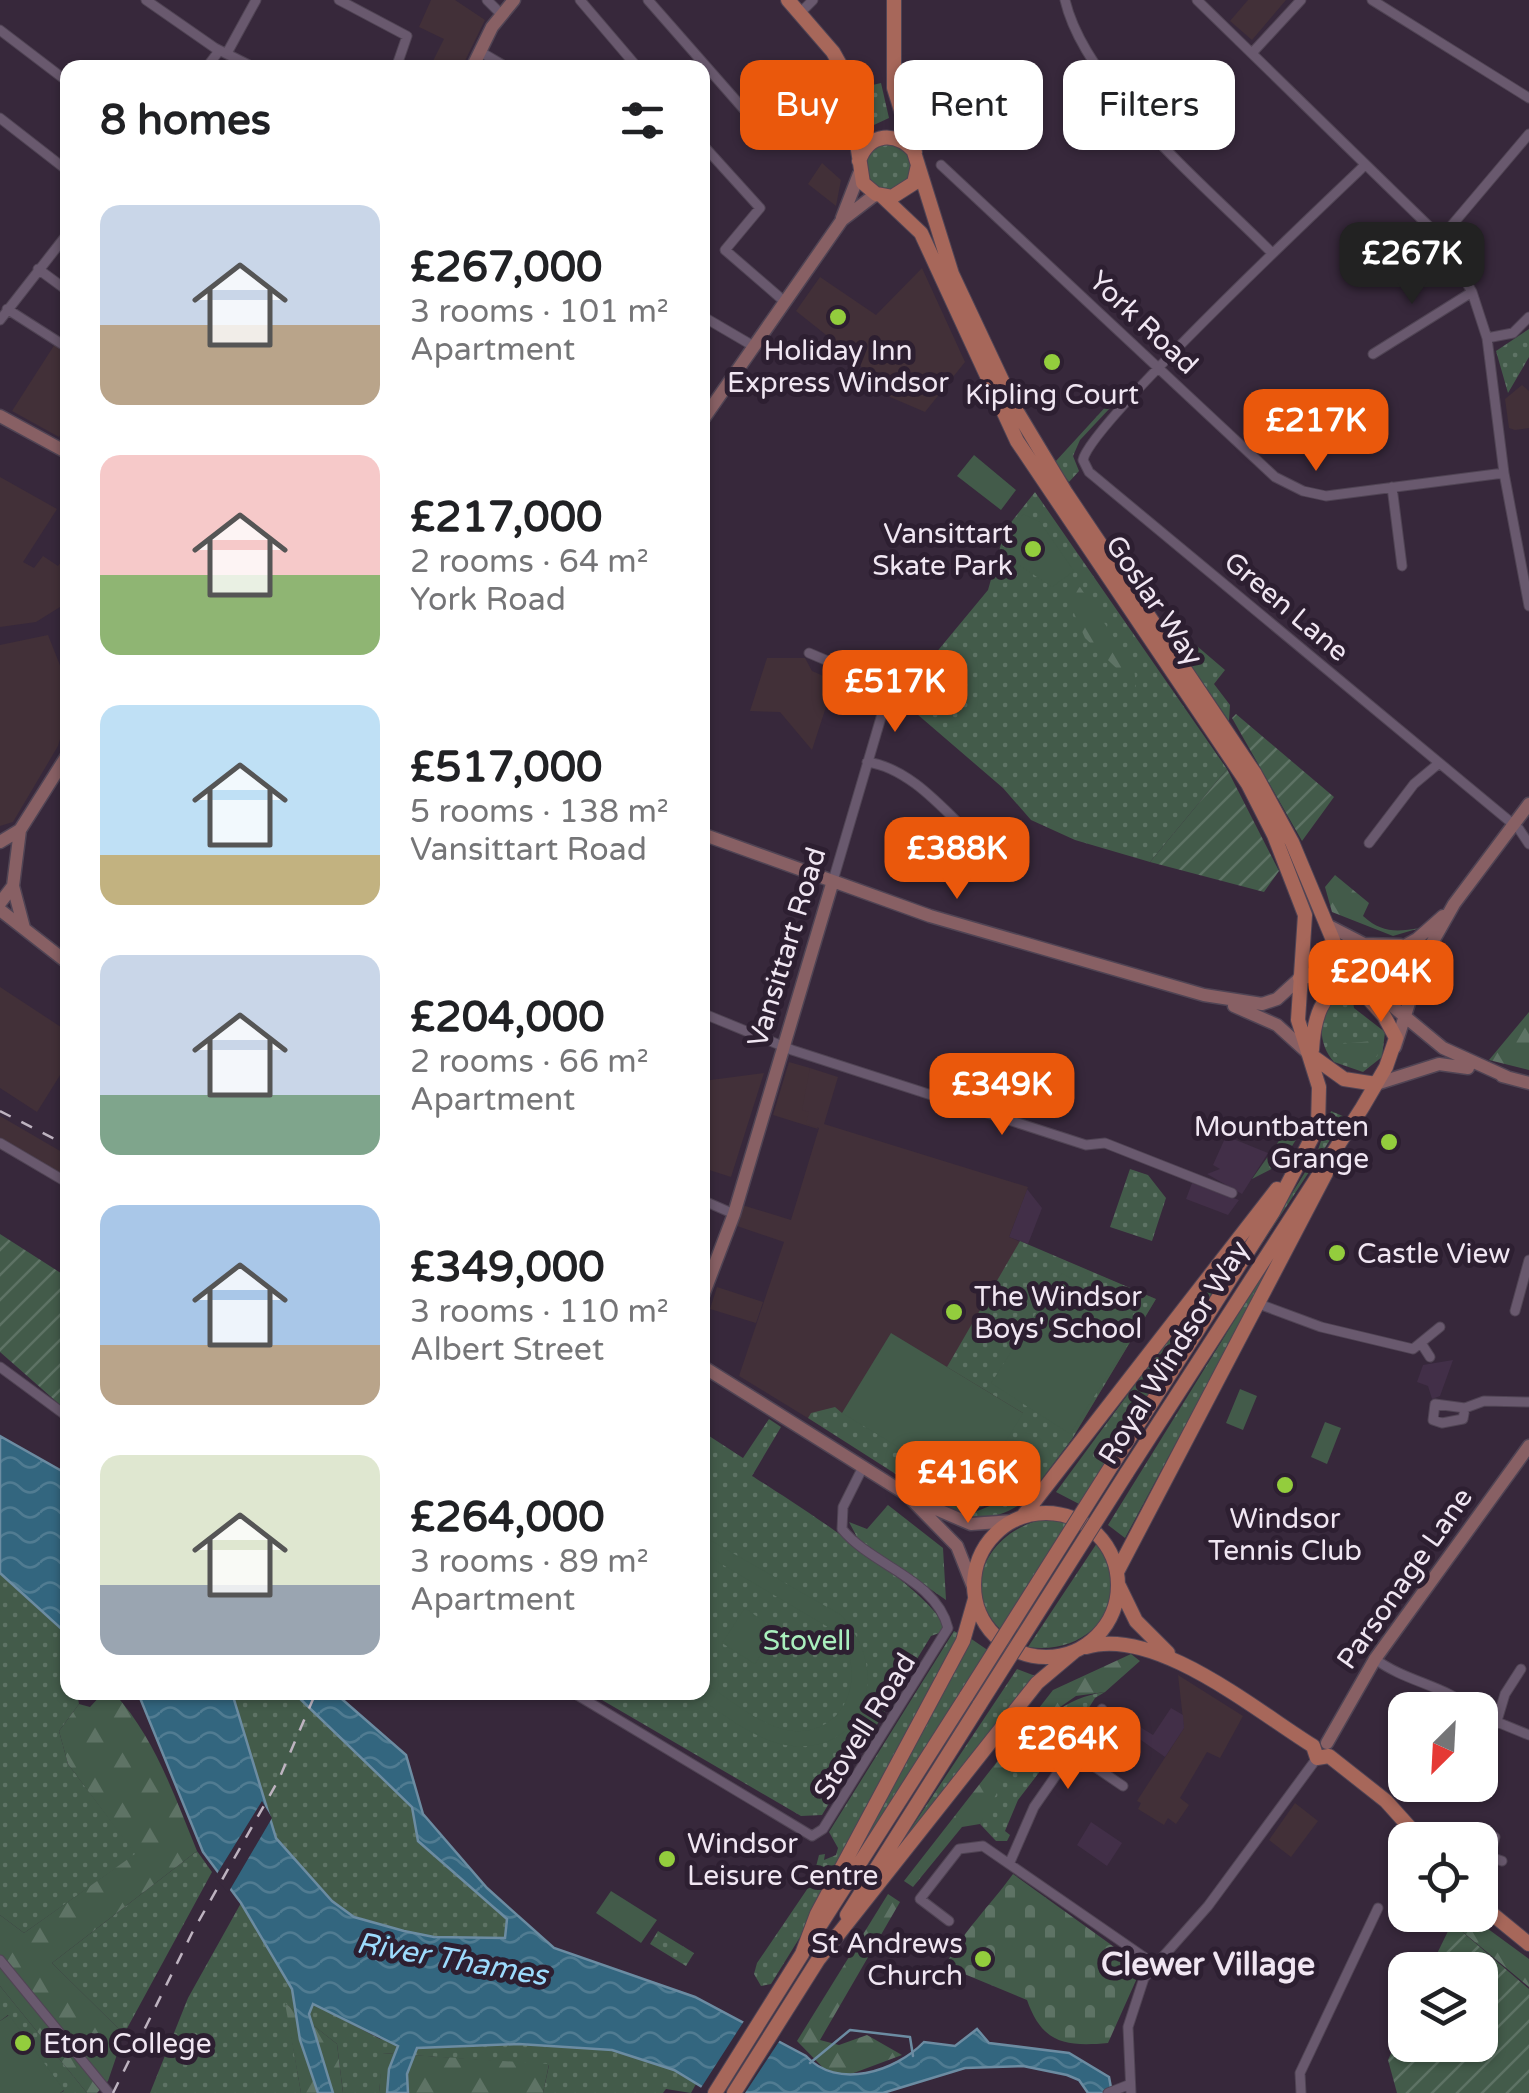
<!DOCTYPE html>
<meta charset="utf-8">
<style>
:root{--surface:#fff;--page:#f6f6f6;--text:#202124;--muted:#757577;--accent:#ea580c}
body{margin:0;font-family:"Varela Round",sans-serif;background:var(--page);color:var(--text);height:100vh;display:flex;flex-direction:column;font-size:38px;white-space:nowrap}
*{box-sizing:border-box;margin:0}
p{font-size:32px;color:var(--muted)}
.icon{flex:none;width:55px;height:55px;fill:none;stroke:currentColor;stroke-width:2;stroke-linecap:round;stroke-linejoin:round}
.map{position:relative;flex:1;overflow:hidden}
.drawer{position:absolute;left:60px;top:60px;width:650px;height:1640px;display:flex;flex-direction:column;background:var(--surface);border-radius:20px;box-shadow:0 2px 8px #0004}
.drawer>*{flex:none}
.guide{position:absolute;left:740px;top:60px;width:638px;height:90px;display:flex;gap:20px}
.needle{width:65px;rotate:204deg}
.controls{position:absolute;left:1388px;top:1692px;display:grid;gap:20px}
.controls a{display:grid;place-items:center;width:110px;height:110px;border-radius:20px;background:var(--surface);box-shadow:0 2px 8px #0004;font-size:50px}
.price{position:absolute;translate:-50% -85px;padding:0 22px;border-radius:20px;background:var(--accent);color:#fff;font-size:32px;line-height:65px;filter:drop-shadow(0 2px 5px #0008)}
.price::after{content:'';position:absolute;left:50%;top:60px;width:30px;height:22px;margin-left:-15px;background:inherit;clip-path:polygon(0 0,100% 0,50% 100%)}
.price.on{background:#222;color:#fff}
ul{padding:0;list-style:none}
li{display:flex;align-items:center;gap:30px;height:250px;padding:0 40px}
li span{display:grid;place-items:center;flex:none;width:280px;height:200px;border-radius:20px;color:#555}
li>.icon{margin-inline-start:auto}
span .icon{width:120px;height:120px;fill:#fffc;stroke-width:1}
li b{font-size:42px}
h2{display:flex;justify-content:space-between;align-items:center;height:120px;padding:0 40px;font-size:42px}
.chip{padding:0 35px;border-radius:20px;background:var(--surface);box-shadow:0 2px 8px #0004;font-size:35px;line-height:90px}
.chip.on{background:var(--accent);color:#fff}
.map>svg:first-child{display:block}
.commercial{fill:#423038}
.built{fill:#422f48}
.education{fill:#423039}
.grass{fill:url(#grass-dots)}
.forest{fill:url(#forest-firs)}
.cemetery{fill:url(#cemetery-stones)}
.garden{fill:url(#garden-furrows)}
.pitch{fill:#435b4a}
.water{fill:url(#water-waves);stroke:#6c8ca2;stroke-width:2.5}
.pier{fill:#37283b}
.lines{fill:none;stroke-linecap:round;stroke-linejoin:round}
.stream{stroke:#6c8ca2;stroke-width:2.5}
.street-casing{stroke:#504454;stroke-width:11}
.secondary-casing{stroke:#504454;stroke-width:15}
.primary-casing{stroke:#504454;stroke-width:16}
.street{stroke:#69596e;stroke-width:9}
.secondary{stroke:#886064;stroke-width:12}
.primary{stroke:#a7675a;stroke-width:14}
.rail{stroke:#beb3c0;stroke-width:2.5;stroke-dasharray:12 12;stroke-linecap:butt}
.primary-bridge-casing{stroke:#504454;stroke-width:16;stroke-linecap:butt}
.primary-bridge{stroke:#a7675a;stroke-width:14}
.poi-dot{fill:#93cd3d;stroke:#2d1f31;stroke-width:4}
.labels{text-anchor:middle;stroke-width:10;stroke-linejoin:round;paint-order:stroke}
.street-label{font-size:28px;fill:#f0e6f2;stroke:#2d1f31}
.poi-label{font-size:28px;fill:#f0e6f2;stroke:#2d1f31;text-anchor:start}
.park-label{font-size:28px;fill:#a9efbd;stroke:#2d1f31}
.water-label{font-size:30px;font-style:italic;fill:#9ddbfd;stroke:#2d1f31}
.quarter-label{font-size:32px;font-weight:bold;fill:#f0e6f2;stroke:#2d1f31}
</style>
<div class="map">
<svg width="1529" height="2093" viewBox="0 0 1529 2093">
<defs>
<pattern id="grass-dots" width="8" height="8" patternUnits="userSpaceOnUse" patternTransform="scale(2.5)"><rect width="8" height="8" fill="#435b4a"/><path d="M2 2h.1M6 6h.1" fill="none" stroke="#5e7365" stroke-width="1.8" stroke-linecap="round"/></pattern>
<pattern id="forest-firs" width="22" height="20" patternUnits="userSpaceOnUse" patternTransform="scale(2.5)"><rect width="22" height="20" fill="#435b4a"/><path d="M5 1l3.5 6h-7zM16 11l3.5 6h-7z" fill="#5e7365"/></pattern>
<pattern id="cemetery-stones" width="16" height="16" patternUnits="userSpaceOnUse" patternTransform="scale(2.5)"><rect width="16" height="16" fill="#435b4a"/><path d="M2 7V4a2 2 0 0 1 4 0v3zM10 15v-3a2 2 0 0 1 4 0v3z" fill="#5e7365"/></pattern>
<pattern id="garden-furrows" width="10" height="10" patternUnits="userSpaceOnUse" patternTransform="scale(2.5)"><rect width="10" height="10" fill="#435b4a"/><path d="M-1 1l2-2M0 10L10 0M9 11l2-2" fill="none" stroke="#5e7365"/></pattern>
<pattern id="water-waves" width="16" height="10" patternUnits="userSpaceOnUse" patternTransform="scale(2.5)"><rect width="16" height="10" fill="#33667f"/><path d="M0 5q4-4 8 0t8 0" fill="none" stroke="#517c92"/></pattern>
</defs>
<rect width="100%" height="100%" fill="#37283b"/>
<!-- commercial -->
<path class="commercial" d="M431 0H455L485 20 462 67H430L444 39 419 27Z
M1248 0H1286L1252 40 1230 21Z
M822 163 841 180 836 206 808 184Z
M922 268 965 362 925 412 890 397 845 350 796 311 820 277 876 315Z
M55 344 67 353V423L59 437 12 411Z
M1522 385 1529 391V428L1515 430 1509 428 1505 399Z
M0 477 57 509 23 562 34 568 43 556 58 566 67 554 68 602 36 622 0 627Z
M48 635 67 683V715L58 746 13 822 0 826V645Z
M767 658H805L812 671 826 677 837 673 812 750 780 712 750 711Z
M0 987 67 1031V1064L37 1112 0 1088Z
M789 1062 810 1068 809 1112 818 1129 773 1115Z
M0 1116 67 1155V1177L0 1137Z
M717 1287 763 1302 756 1323 710 1309Z
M1178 1675 1243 1716 1220 1758 1207 1752 1180 1798 1189 1805 1176 1824 1168 1818 1164 1825 1138 1809 1141 1803 1137 1801 1184 1728Z
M1295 1803 1318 1821 1291 1857 1269 1840Z"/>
<!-- built -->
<path class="built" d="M1226 1136 1268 1153 1242 1194 1207 1174 1220 1169 1213 1165Z
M1192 1183 1239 1200 1228 1215 1186 1199Z
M1027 1189 1042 1208 1028 1244 1009 1237Z
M1453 1360 1440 1396 1432 1399 1428 1386 1417 1382 1423 1365Z
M1171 1708 1183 1715 1184 1728 1165 1757 1114 1721 1119 1714 1153 1735Z
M1091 1822 1122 1843 1107 1866 1077 1845Z"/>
<!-- education -->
<path class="education" d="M810 1068 838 1077 824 1124 1028 1187 1009 1237 1156 1299 1072 1439 963 1513 739 1376 784 1242 737 1226 742 1205 791 1220 819 1128 806 1124 809 1112 802 1110Z
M764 1073 731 1177 703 1168V1081Z"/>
<!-- grass -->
<path class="grass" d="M881 83 889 118 863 130 860 88Z
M863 167a24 24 0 1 1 48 0a24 24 0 1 1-48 0Z
M1529 329V357L1508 393 1496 351Z
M1121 390 1125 392 1080 440 1073 456 1079 471 1069 482 1055 462Z
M1035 492 1227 769 1150 862 1075 840 1031 820 1003 788 903 702 906 689 988 590 1005 530Z
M1163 617 1225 670 1214 684 1230 705 1229 721 1160 620Z
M1343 993 1352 995 1354 1008 1385 1032 1382 1057 1363 1072 1334 1062C1315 1041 1318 1007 1343 993Z
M1331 1111 1345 1117 1235 1285 1317 1153Z
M1130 1169 1148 1175 1166 1198 1152 1241 1110 1227Z
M1260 1215 1081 1505 1056 1492Z
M1289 1232 1125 1538 1108 1525Z
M1020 1241 1156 1299 1072 1439 1035 1488 1038 1492C1016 1509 992 1523 965 1516L1017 1495 963 1513 952 1510 808 1418 811 1413 835 1407 842 1413H1023L947 1367Z
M769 1419 781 1427 752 1476C789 1499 928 1589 942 1623V1632L931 1636 822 1815 801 1816 590 1693 702 1692 703 1432 743 1458Z
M888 1505 943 1548 946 1600 858 1539 849 1522 867 1529Z
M1045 1519 1070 1524 1002 1631C956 1587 991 1529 1045 1519Z
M1097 1543C1136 1600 1092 1656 1028 1647Z
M0 1573 67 1634 68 1692 77 1693 79 1704 59 1731 68 1764 136 1854 24 1933 0 1915Z
M954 1631 960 1634 810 1921 771 1984 761 1986 754 1974 757 1963 812 1882 819 1855 825 1854 824 1860 836 1855 838 1848 829 1832Z
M970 1638 989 1651 854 1859Z
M1017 1669 1038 1677 896 1851Z
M1105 1692 1095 1698 1049 1772 1041 1770 1018 1800 1005 1831 1010 1835 1007 1841H996L980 1824C1005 1766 1038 1701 1105 1692Z
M232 1693H294L413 1808 418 1841 507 1919 505 1938 434 1937 404 1931 354 1916 332 1901 276 1838Z
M197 1851 212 1872 124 2034 52 1963Z
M241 1903 296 1995 380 2039 430 2047 519 2044 612 2050 674 2070 696 2084 691 2093 666 2089 663 2093H543L549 2065 383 2053 379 2093H343L337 2044 286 2004 301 2093H150L188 1998Z
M658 1931 694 1953 686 1966 650 1944Z
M0 1986 87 2093H60L64 2091 8 2015 0 2021Z"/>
<!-- forest -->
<path class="forest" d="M1080 587 1134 667 1136 687 1085 638 1066 595Z
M1335 875 1369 903 1363 916C1382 933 1396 932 1420 928L1393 936 1332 912 1325 887Z
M1529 1012V1070L1489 1060Z
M1384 1040 1374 1062C1353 1065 1342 1063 1328 1045Z
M1281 1138H1297L1281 1164 1252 1179Z
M1131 1654 1140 1661 1105 1692 1076 1696 1053 1712 1023 1745 980 1824 962 1827 913 1887 904 1881 1053 1690Z
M103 1693H114C155 1738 174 1795 197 1851L52 1963 124 2034 108 2081 97 2093H87L0 1986V1915L24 1933 135 1854 68 1764 59 1731 79 1704 90 1707Z
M888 1894 900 1902 820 2040 839 2045 867 2035 902 2055 835 2080 797 2041Z
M1457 1915H1469L1529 1959V1987L1452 1923Z
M285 2003 337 2044 343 2093H301Z
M382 2053 549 2064 543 2093H379Z"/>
<!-- cemetery -->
<path class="cemetery" d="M1013 1874 1142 1967 1108 2043C1065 2047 1042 2043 1027 2000L945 1966C964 1930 989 1907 1013 1874Z"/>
<!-- garden -->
<path class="garden" d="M1236 714 1334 797 1302 841 1232 718Z
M1227 769 1279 871 1264 892 1150 862Z
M1397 961 1403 968 1397 1000 1370 974Z
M0 1234 67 1277V1411L0 1352Z
M1452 1923 1529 1989V2093H1397L1388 2060 1405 2023V2045H1480V1970H1429Z"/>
<!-- pitch -->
<path class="pitch" d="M974 455 1016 490 1001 510 957 476Z
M1023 514 1040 522 1074 571 1052 587 1007 557 1006 541Z
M1062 1273 1141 1324 1070 1434 991 1383Z
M891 1333 1023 1413 974 1493 842 1413Z
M1240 1389 1257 1396 1243 1430 1226 1423Z
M1325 1422 1341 1428 1327 1464 1311 1457Z
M703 1536 841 1615C894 1672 864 1758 785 1745 752 1739 719 1710 691 1693L702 1692 703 1682C725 1696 751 1718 776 1727 837 1749 873 1681 838 1633L703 1553Z
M745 1608 776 1630 755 1664 722 1643Z
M611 1891 657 1920 641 1943 596 1913Z
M9 2015 64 2090 60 2093H0V2021Z"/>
<!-- water -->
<path class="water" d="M0 1436 67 1474V1634L0 1573Z
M138 1693H232L276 1838 332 1901 354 1917 404 1931 434 1937 505 1938 507 1919 418 1841 412 1807 294 1693H335L406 1755 423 1814 487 1888 554 1948 695 1997 806 2056C837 2090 895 2072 924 2042L955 2046 977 2029 989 2043 1069 2053 1109 2077 1112 2093H1088L1079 2080 1067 2075 1023 2066 965 2068 883 2093H712L674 2070 612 2050 519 2044 417 2048 407 2074 408 2093H387L389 2069 398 2046 313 2004 309 2014 333 2093H318L300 2040 292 1989 241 1903 203 1852Z"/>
<!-- pier -->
<path class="pier" d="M262 1801 272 1818 228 1893 215 1877Z
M746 2018 782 2037 745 2093H702L699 2091Z"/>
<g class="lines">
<!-- stream -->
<path class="stream" d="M810 2063 850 2030 910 2037 913 2056"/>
<defs>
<path id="street" d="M146 0 215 48 255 68
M339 0 407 36 396 68
M487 0 501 14
M580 0 638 68
M648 0 755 122
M1065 0C1085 87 1209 189 1272 253
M1197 0 1441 238 1472 292 1487 338 1504 473 1529 606
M1372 0 1529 98
M800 13 813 0
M0 30 68 82
M479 51 508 68
M227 53 256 0
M1252 53 1301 0
M206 68 219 51
M0 118 68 171
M702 144 760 208 725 250 785 302
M941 165 1275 477 1303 491 1326 496 1504 473
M1364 166C1323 205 1089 426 1083 460L1089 472 1519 829 1529 844
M1441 238 1529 134
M38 269 68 291
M7 309 68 348
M702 316 755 347
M0 320 68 233
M1487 338 1513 333 1529 317
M1373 354 1472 292
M1392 487 1402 566
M809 653 877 682 887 697 832 884
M867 762C912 768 947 814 979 843
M1369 843 1414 784 1438 764
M702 1013 792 1050 1086 1145 1105 1143 1232 1193
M0 1143 68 1183
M702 1200 734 1214
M1259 1304 1321 1327 1413 1349 1440 1327
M1515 1311 1529 1260
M1421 1343 1430 1357
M0 1367 68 1417
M1465 1408 1463 1419 1442 1423 1433 1420 1435 1404 1465 1408 1484 1401 1529 1402
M1375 1659C1406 1682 1444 1685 1474 1710
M572 1692 812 1836 823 1829 948 1628C936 1579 872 1566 842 1529L843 1507 862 1469
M1480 1715 1529 1735
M1496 1724 1505 1694 1521 1669
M1073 1752 1123 1786
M1495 1837 1490 1857 1502 1861
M1010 1862 1034 1807 1102 1709
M1480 1885 1490 1857
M949 1921 920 1899 959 1849 983 1846 1154 1964
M0 1960 109 2093
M1108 2093 1128 2085
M1131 2093 1128 2027 1144 1978 1208 1906 1317 1758
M1301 2093 1300 2073 1378 1908"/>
<path id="secondary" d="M472 68 492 27 514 0
M842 218 859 174
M0 416 68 453
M702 421 842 220 876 194
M702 834 930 916 1204 995 1262 1004 1277 999 1300 978
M0 842 20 830
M13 886 24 928
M0 903 13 886 20 830 68 754
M0 910 68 963
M1327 925 1364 944 1401 945
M1348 976 1417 939 1443 916
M1350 977 1368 986 1443 1048 1507 1077
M1234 1006 1277 1025 1309 1054
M1395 1047 1423 959 1454 904 1529 804
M1502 1076 1529 1083
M1376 1084 1439 1064 1468 1068
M702 1298 734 1214 832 884
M702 1366 906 1494 957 1546 974 1589
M922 1503 971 1524 1013 1521
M1327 1743 1375 1659 1529 1446"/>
<path id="primary" d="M788 0 833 52 847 77 863 183 876 194 892 197 914 183 918 165 894 88V0
M859 161C869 132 896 131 915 152
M918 165 952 274 1016 410 1066 493 1255 774 1292 842 1348 976 1384 1016 1396 1038 1386 1067 1362 1108 1126 1474
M883 197 921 233 1017 441 1248 784 1274 835 1305 915 1298 1020 1319 1087 1318 1126 1273 1212 1112 1465
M1300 978 1325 971 1348 976
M1312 1050C1314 1016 1321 997 1348 976
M1312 1056 1344 1079 1376 1084
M974 1585a72 72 0 1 1 144 0a72 72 0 1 1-144 0Z
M1023 1516 1277 1189
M1117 1572 1326 1173
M1119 1586 1136 1621 1168 1653
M1086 1647C1155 1626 1255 1710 1313 1746L1317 1758 1329 1756 1386 1801 1421 1840
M1480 1904 1529 1944
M847 1915 980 1704
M821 1924 967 1695
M715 2093 802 1954 817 1914 963 1641 975 1599
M734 2093 818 1960 1037 1683 1075 1651"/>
</defs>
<!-- street casing -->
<use href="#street" class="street-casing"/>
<!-- secondary casing -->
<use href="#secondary" class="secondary-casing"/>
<!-- primary casing -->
<use href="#primary" class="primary-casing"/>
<!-- street -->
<use href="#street" class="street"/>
<!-- secondary -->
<use href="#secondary" class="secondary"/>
<!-- primary -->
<use href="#primary" class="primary"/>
<!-- rail -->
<path class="rail" d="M0 1111 68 1146
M113 2093 192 1933 279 1779 316 1692"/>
<defs>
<path id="primary-bridge" d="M967 1695 1112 1465
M980 1704 1126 1474"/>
</defs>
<!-- primary-bridge casing -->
<use href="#primary-bridge" class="primary-bridge-casing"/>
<!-- primary-bridge -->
<use href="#primary-bridge" class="primary-bridge"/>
</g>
<!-- markers -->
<g class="poi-dot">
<circle cx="838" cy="317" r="10"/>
<circle cx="1052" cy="362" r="10"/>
<circle cx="1033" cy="549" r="10"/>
<circle cx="1389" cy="1142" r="10"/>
<circle cx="1337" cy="1253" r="10"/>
<circle cx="954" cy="1312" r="10"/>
<circle cx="1285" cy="1485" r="10"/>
<circle cx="667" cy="1859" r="10"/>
<circle cx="983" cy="1959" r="10"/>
<circle cx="23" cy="2043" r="10"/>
</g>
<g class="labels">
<!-- street labels -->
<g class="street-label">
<text transform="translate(1144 322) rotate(43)" y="10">York Road</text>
<text transform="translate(1155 600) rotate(56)" y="10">Goslar Way</text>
<text transform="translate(1287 606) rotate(40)" y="10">Green Lane</text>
<text transform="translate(786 947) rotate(-73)" y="10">Vansittart Road</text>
<text transform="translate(1173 1352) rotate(-58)" y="10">Royal Windsor Way</text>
<text transform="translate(1404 1578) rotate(-55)" y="10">Parsonage Lane</text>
<text transform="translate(864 1726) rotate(-58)" y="10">Stovell Road</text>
</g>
<!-- poi labels -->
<g class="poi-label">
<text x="838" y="360" text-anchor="middle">Holiday Inn<tspan x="838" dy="32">Express Windsor</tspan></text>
<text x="1052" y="404" text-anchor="middle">Kipling Court</text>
<text x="1013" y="543" text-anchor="end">Vansittart<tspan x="1013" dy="32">Skate Park</tspan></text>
<text x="1369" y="1136" text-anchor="end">Mountbatten<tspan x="1369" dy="32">Grange</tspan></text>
<text x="1357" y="1263">Castle View</text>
<text x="974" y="1306">The Windsor<tspan x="974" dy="32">Boys' School</tspan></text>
<text x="1285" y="1528" text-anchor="middle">Windsor<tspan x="1285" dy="32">Tennis Club</tspan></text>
<text x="687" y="1853">Windsor<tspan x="687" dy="32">Leisure Centre</tspan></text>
<text x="963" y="1953" text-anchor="end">St Andrews<tspan x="963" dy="32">Church</tspan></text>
<text x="43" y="2053">Eton College</text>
</g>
<!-- park labels -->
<g class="park-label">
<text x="807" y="1650">Stovell</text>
</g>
<!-- water labels -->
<g class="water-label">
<text transform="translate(452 1959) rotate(10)" y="10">River Thames</text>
</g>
<!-- quarter labels -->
<g class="quarter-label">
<text x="1208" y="1975">Clewer Village</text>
</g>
</g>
</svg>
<div class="controls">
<a><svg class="needle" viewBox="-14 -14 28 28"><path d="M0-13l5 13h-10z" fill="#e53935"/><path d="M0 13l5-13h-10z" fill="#757577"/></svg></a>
<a><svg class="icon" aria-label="locate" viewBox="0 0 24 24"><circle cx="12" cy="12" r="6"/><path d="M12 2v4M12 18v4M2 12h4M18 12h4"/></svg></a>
<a><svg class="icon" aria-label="layers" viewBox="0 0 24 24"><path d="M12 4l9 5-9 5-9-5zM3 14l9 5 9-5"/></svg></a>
</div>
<b class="price on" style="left:1412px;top:307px">£267K</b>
<b class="price" style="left:1316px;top:474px">£217K</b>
<b class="price" style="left:895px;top:735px">£517K</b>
<b class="price" style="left:957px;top:902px">£388K</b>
<b class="price" style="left:1381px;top:1025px">£204K</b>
<b class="price" style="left:1002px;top:1138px">£349K</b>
<b class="price" style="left:968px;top:1526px">£416K</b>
<b class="price" style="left:1068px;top:1792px">£264K</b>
<div class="guide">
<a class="chip on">Buy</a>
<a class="chip">Rent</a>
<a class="chip">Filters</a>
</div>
<section class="drawer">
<h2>8 homes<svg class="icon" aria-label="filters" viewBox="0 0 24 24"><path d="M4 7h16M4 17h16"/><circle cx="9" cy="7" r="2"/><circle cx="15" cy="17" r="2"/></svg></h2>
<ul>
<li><span style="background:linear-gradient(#c9d6e8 60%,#b9a48a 0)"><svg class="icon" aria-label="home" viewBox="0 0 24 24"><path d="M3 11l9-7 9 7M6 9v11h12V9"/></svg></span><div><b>£267,000</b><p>3 rooms · 101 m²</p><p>Apartment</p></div></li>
<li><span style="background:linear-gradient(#f6c9c9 60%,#8fb573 0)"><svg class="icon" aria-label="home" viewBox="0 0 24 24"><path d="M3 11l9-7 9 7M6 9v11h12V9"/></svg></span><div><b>£217,000</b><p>2 rooms · 64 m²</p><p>York Road</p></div></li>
<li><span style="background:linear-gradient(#bfe0f5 75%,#c2b280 0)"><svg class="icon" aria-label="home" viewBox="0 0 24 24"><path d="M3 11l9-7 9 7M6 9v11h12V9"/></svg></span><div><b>£517,000</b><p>5 rooms · 138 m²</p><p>Vansittart Road</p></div></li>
<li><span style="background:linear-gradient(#c9d6e8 70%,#7fa58c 0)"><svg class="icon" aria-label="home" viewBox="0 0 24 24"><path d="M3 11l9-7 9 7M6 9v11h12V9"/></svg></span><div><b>£204,000</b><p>2 rooms · 66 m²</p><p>Apartment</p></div></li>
<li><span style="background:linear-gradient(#a9c7e8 70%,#b9a48a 0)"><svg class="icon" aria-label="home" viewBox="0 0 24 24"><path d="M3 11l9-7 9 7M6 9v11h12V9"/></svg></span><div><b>£349,000</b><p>3 rooms · 110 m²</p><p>Albert Street</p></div></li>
<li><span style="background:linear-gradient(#dfe7d0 65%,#9aa5b1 0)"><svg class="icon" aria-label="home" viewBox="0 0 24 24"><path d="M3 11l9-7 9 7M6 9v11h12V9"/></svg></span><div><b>£264,000</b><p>3 rooms · 89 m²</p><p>Apartment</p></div></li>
</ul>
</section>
</div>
